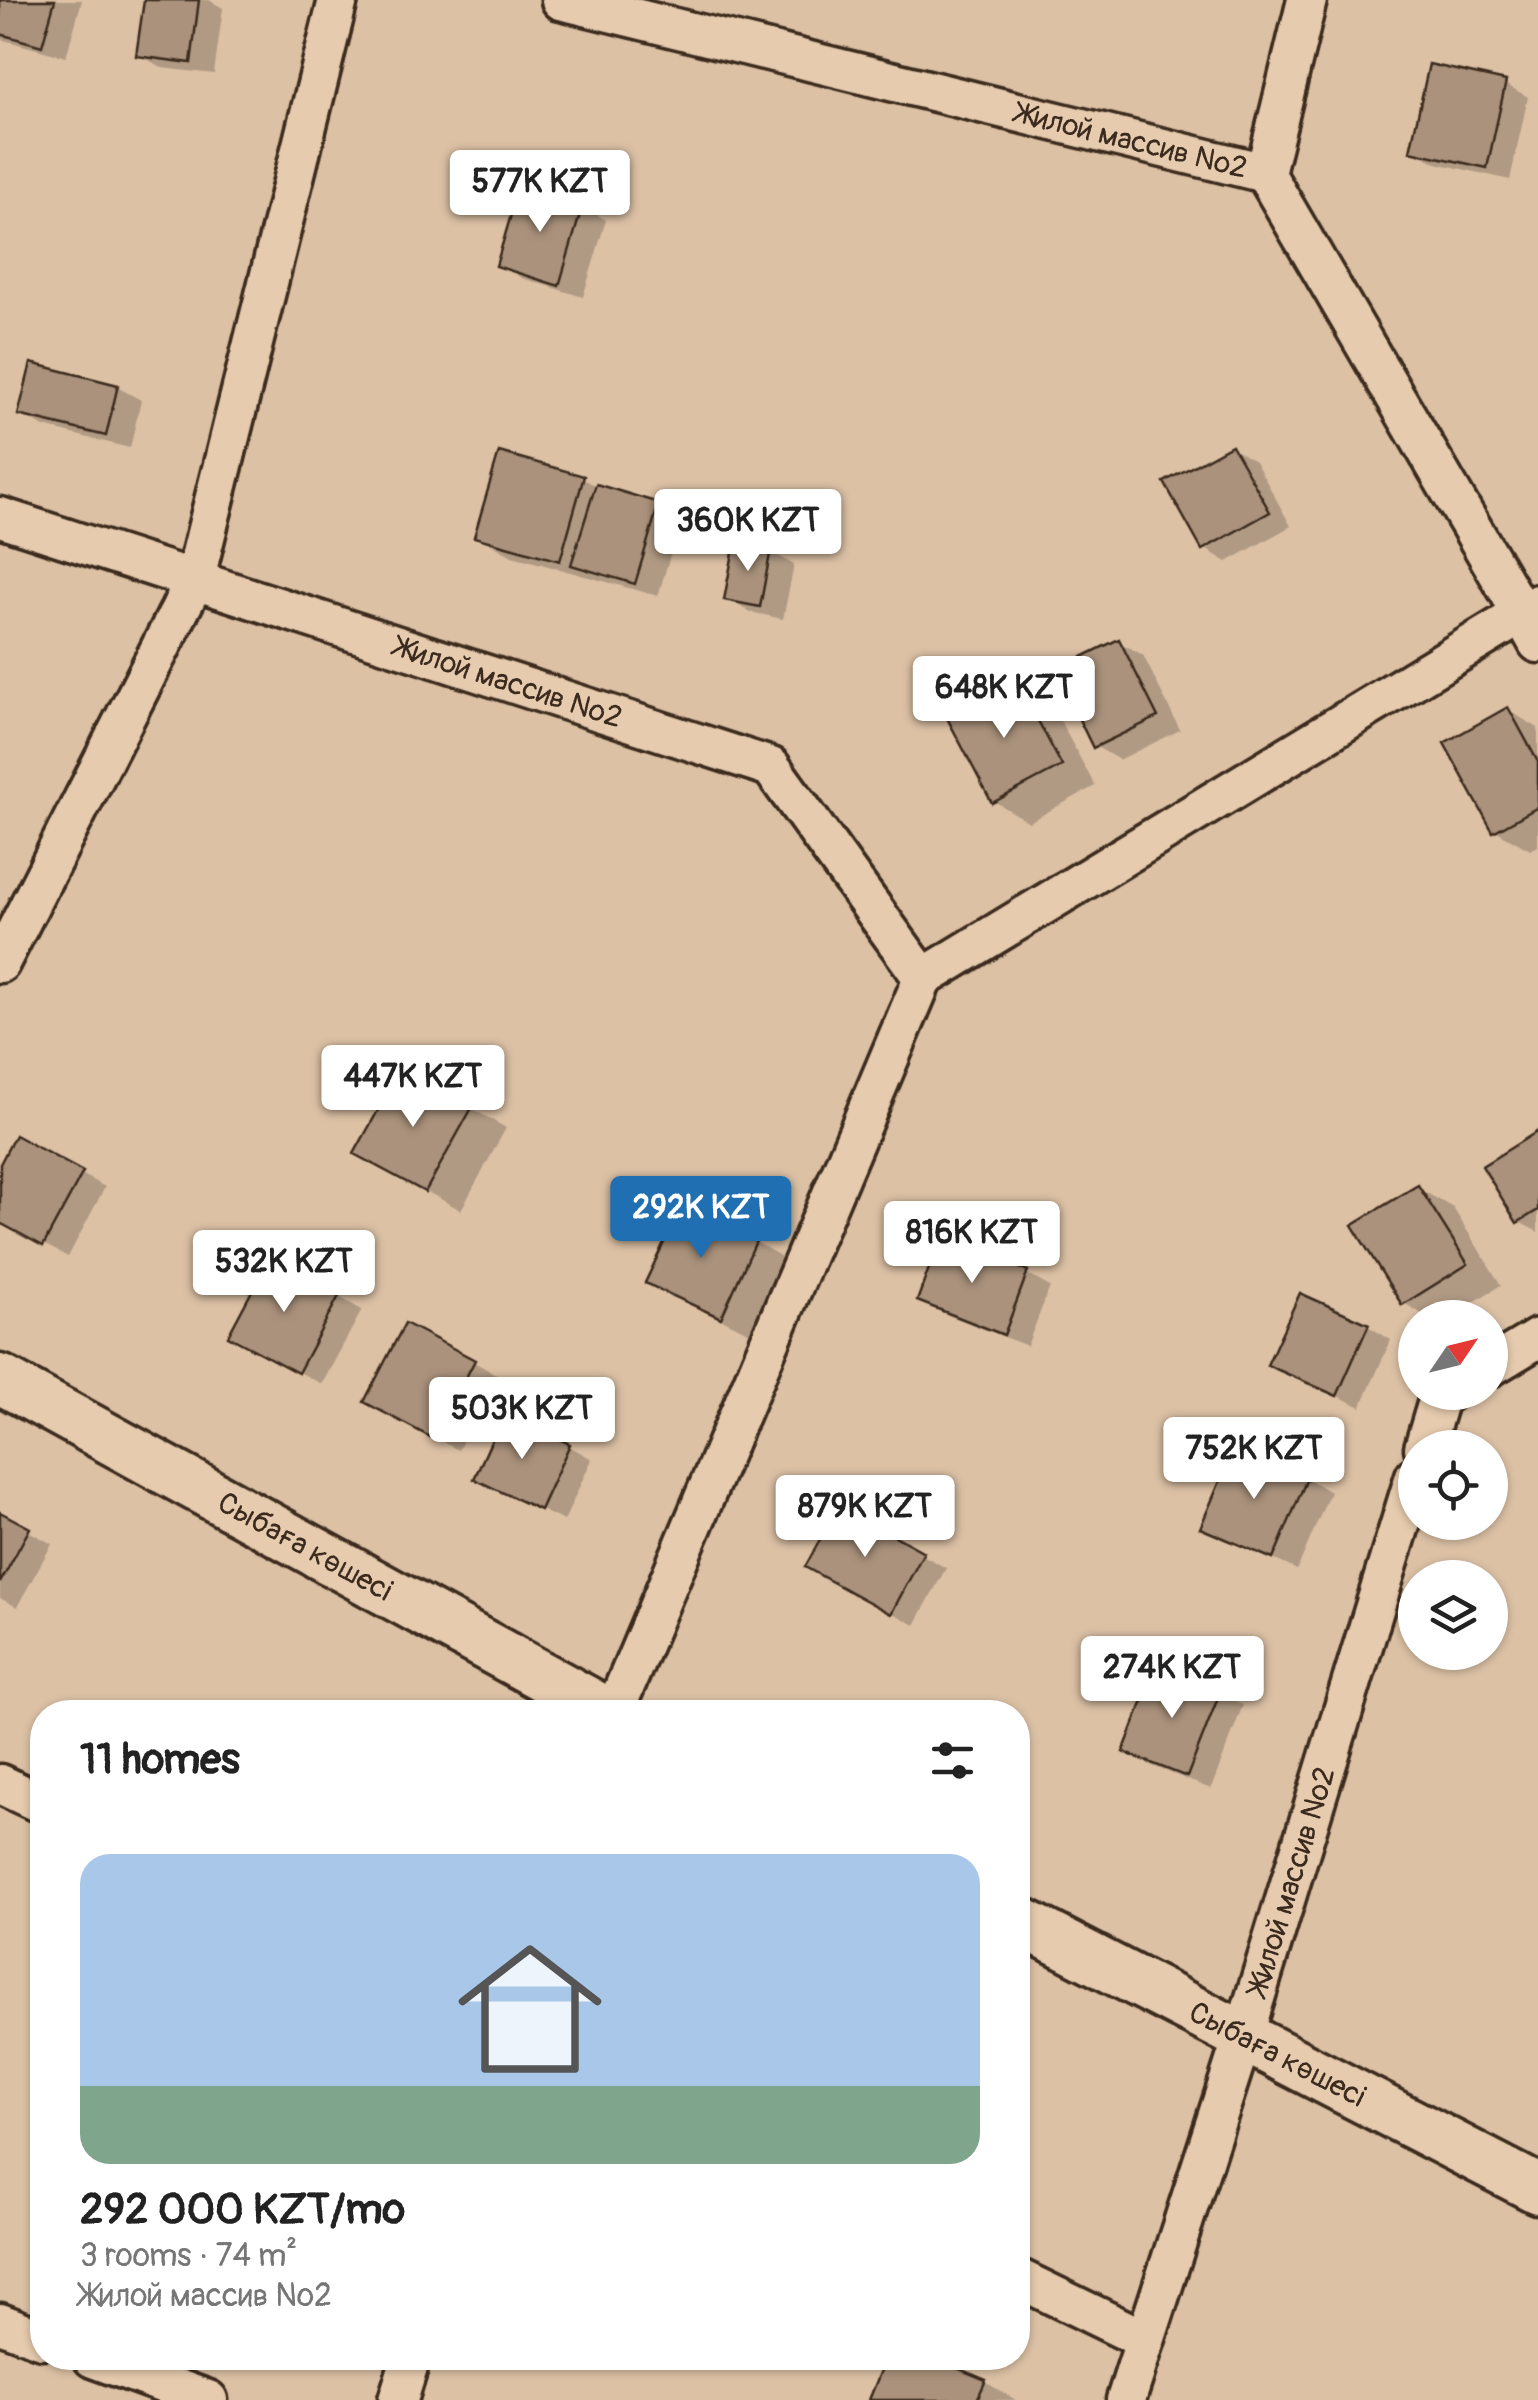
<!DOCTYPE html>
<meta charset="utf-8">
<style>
:root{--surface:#fff;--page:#f2f2f2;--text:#222;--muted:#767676;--line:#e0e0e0;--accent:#1f6fb2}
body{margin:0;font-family:Pangolin,sans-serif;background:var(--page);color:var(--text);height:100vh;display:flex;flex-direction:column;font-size:38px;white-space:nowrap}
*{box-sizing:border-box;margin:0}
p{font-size:32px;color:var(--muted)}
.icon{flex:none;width:55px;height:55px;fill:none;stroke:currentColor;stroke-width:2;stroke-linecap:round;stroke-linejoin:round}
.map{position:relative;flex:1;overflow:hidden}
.panel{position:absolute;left:30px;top:1700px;width:1000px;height:670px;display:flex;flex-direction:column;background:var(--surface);border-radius:40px;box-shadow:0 2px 8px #0004}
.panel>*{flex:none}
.needle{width:65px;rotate:55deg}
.controls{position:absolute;left:1398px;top:1300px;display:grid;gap:20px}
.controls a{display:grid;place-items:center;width:110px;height:110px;border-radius:50%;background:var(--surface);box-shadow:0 2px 8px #0004;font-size:50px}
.price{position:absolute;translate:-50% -85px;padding:0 22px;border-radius:10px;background:#fff;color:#222;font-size:32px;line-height:65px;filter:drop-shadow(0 2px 5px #0008)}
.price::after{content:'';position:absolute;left:50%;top:60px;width:30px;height:22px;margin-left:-15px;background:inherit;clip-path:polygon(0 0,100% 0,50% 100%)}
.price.on{background:var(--accent);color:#fff}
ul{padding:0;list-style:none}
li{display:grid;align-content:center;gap:20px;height:530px;padding:0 50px}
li+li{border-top:2px solid var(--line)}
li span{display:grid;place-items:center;height:310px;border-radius:30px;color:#555}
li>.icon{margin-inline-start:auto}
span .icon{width:180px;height:180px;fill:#fffc;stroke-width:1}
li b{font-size:42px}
h2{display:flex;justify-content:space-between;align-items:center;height:120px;padding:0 50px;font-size:42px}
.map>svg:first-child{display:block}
.shadow{fill:#0003}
.building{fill:#aa927b;stroke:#3b2a1e;stroke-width:2.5}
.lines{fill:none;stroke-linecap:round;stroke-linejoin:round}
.minor-casing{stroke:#3b2a1e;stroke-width:45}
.tertiary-casing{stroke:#3b2a1e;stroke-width:55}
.minor{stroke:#e6cbae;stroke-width:38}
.tertiary{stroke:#e6cbae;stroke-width:48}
.labels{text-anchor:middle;stroke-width:8;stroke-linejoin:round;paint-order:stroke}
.street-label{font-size:30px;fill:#3b2a1e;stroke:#e6cbae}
</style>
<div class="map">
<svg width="1538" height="2400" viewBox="0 0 1538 2400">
<rect width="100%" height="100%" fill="#dcc1a5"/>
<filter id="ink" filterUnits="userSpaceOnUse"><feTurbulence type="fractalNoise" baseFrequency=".01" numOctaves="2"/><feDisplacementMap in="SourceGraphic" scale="20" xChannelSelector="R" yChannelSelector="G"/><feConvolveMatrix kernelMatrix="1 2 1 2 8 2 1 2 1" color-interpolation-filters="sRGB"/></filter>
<g filter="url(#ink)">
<!-- shadow -->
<path class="shadow" d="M0 0H82L66 57 0 39Z
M146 0H209L223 8 214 74 162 68 139 54Z
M1505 84 1528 97 1510 180 1436 163 1413 150Z
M582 206 606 220 583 297 522 278 499 265Z
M117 387 141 400 130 448 44 427 21 414Z
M1232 448 1255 461 1291 526 1227 562 1204 548Z
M500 455 583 479 597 486 658 506 681 519 658 596 512 556 477 536Z
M770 551 794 565 783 619 750 612 726 598Z
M1119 642 1143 655 1180 730 1119 760 1095 746Z
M1015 682 1050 702 1095 786 1029 822 994 801Z
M1508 710 1538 728V846L1530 850 1495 830Z
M471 1108 506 1128 461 1210 392 1173Z
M1538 1134V1232L1519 1222Z
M16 1138 105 1187 68 1257 0 1221V1169Z
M1418 1188 1453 1208 1501 1285 1448 1318H1429L1404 1303Z
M756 1242 790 1262 756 1336 648 1282Z
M1027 1274 1050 1287 1027 1346 943 1313 920 1300Z
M339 1297 362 1310 322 1384 254 1349Z
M1368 1326 1391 1340 1361 1407 1270 1364Z
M474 1362 497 1375 458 1450 390 1414Z
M569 1446 592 1459 564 1521 500 1491Z
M1307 1478 1330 1492 1297 1570 1203 1527Z
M840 1509 946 1568 915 1625 831 1579Z
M0 1515 52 1544 17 1607 0 1598Z
M1220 1692 1243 1705 1211 1789 1150 1765 1126 1751Z
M889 2358H926L985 2382 1016 2400H871Z"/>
<!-- building -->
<path class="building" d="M0 0H55L42 46 0 34Z
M144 0H199L191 63 136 56Z
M1429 64 1506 81 1487 168 1410 151Z
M520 184 583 204 559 286 496 266Z
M31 363 118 385 106 436 18 415Z
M1232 445 1270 512 1202 550 1164 482Z
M499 452 584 476 560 561 474 537Z
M596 484 659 503 635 584 571 565Z
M735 542 771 549 760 607 724 600Z
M1119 639 1158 717 1093 748 1055 670Z
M1016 679 1062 766 992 803 946 716Z
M1508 707 1538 762V807L1493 832 1444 743Z
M402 1067 473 1106 425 1192 354 1154Z
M1538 1131V1210L1517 1223 1482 1166Z
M15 1135 83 1172 43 1246 0 1223V1164Z
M1418 1185 1468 1264 1402 1305 1352 1225Z
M682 1204 757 1239 721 1318 645 1283Z
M940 1238 1028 1271 1004 1335 917 1301Z
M270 1257 340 1294 298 1373 228 1336Z
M1300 1293 1369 1324 1337 1396 1267 1365Z
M405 1323 475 1360 434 1439 364 1402Z
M504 1413 570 1444 540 1510 474 1479Z
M1235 1446 1308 1476 1273 1559 1200 1528Z
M839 1505 924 1552 891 1614 805 1567Z
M0 1512 30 1528 0 1583Z
M1157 1665 1221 1690 1187 1777 1123 1752Z
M886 2358H933L986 2380 977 2400H869Z"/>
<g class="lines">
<defs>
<g id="minor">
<path id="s1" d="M561 0 1265 173 1522 614 1538 604"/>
<path d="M1265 173 1307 0"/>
<path id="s2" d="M0 517 771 767 923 978 1522 614 1538 643"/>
<path d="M0 963 194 582 338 0"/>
<path d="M1490 1367 1538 1338"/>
<path d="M1424 1448 1439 1398 1448 1392"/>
<path d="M614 1712 923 978"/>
<path d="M0 1784 42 1804"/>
<path d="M1018 2278 1145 2340"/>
<path d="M0 2323 42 2339"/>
<path d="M93 2358 208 2400"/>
<path d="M398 2400 411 2358"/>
<path id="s3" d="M1126 2400 1244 2034 1415 1476"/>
</g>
<g id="tertiary">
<path id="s4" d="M0 1379 607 1712"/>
<path id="s5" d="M1018 1920 1538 2189"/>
</g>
</defs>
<!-- minor casing -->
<use href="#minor" class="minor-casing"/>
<!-- tertiary casing -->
<use href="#tertiary" class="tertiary-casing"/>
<!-- minor -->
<use href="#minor" class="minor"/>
<!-- tertiary -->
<use href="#tertiary" class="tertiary"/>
</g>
</g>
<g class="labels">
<!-- street labels -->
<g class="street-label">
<text dy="10" stroke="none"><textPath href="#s1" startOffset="588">Жилой массив №2</textPath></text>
<text dy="10" stroke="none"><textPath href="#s2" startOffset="535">Жилой массив №2</textPath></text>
<text dy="10" stroke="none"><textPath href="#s4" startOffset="348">Сыбаға көшесі</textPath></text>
<text dy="10" stroke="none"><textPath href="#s3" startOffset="545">Жилой массив №2</textPath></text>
<text dy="10" stroke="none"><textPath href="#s5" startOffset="292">Сыбаға көшесі</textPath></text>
</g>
</g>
</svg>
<div class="controls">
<a><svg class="needle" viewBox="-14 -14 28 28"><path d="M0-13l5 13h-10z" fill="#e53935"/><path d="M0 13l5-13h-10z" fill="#767676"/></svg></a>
<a><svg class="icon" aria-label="locate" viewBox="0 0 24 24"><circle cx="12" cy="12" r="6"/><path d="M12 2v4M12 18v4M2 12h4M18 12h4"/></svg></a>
<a><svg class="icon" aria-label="layers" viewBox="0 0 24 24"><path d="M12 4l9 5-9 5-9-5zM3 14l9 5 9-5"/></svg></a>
</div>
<b class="price" style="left:540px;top:235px">577K KZT</b>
<b class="price" style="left:748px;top:574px">360K KZT</b>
<b class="price" style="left:1004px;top:741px">648K KZT</b>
<b class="price" style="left:413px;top:1130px">447K KZT</b>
<b class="price on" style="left:701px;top:1261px">292K KZT</b>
<b class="price" style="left:972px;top:1286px">816K KZT</b>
<b class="price" style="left:284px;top:1315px">532K KZT</b>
<b class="price" style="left:522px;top:1462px">503K KZT</b>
<b class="price" style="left:1254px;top:1502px">752K KZT</b>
<b class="price" style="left:865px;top:1560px">879K KZT</b>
<b class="price" style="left:1172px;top:1721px">274K KZT</b>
<section class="panel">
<h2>11 homes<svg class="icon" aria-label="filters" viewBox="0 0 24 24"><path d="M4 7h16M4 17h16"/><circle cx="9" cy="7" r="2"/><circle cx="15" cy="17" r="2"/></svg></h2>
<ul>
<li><span style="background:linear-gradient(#a9c7e8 75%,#7fa58c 0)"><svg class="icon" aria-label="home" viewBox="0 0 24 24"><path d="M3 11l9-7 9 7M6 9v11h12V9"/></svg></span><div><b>292 000 KZT/mo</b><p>3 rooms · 74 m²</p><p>Жилой массив №2</p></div></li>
</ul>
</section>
</div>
